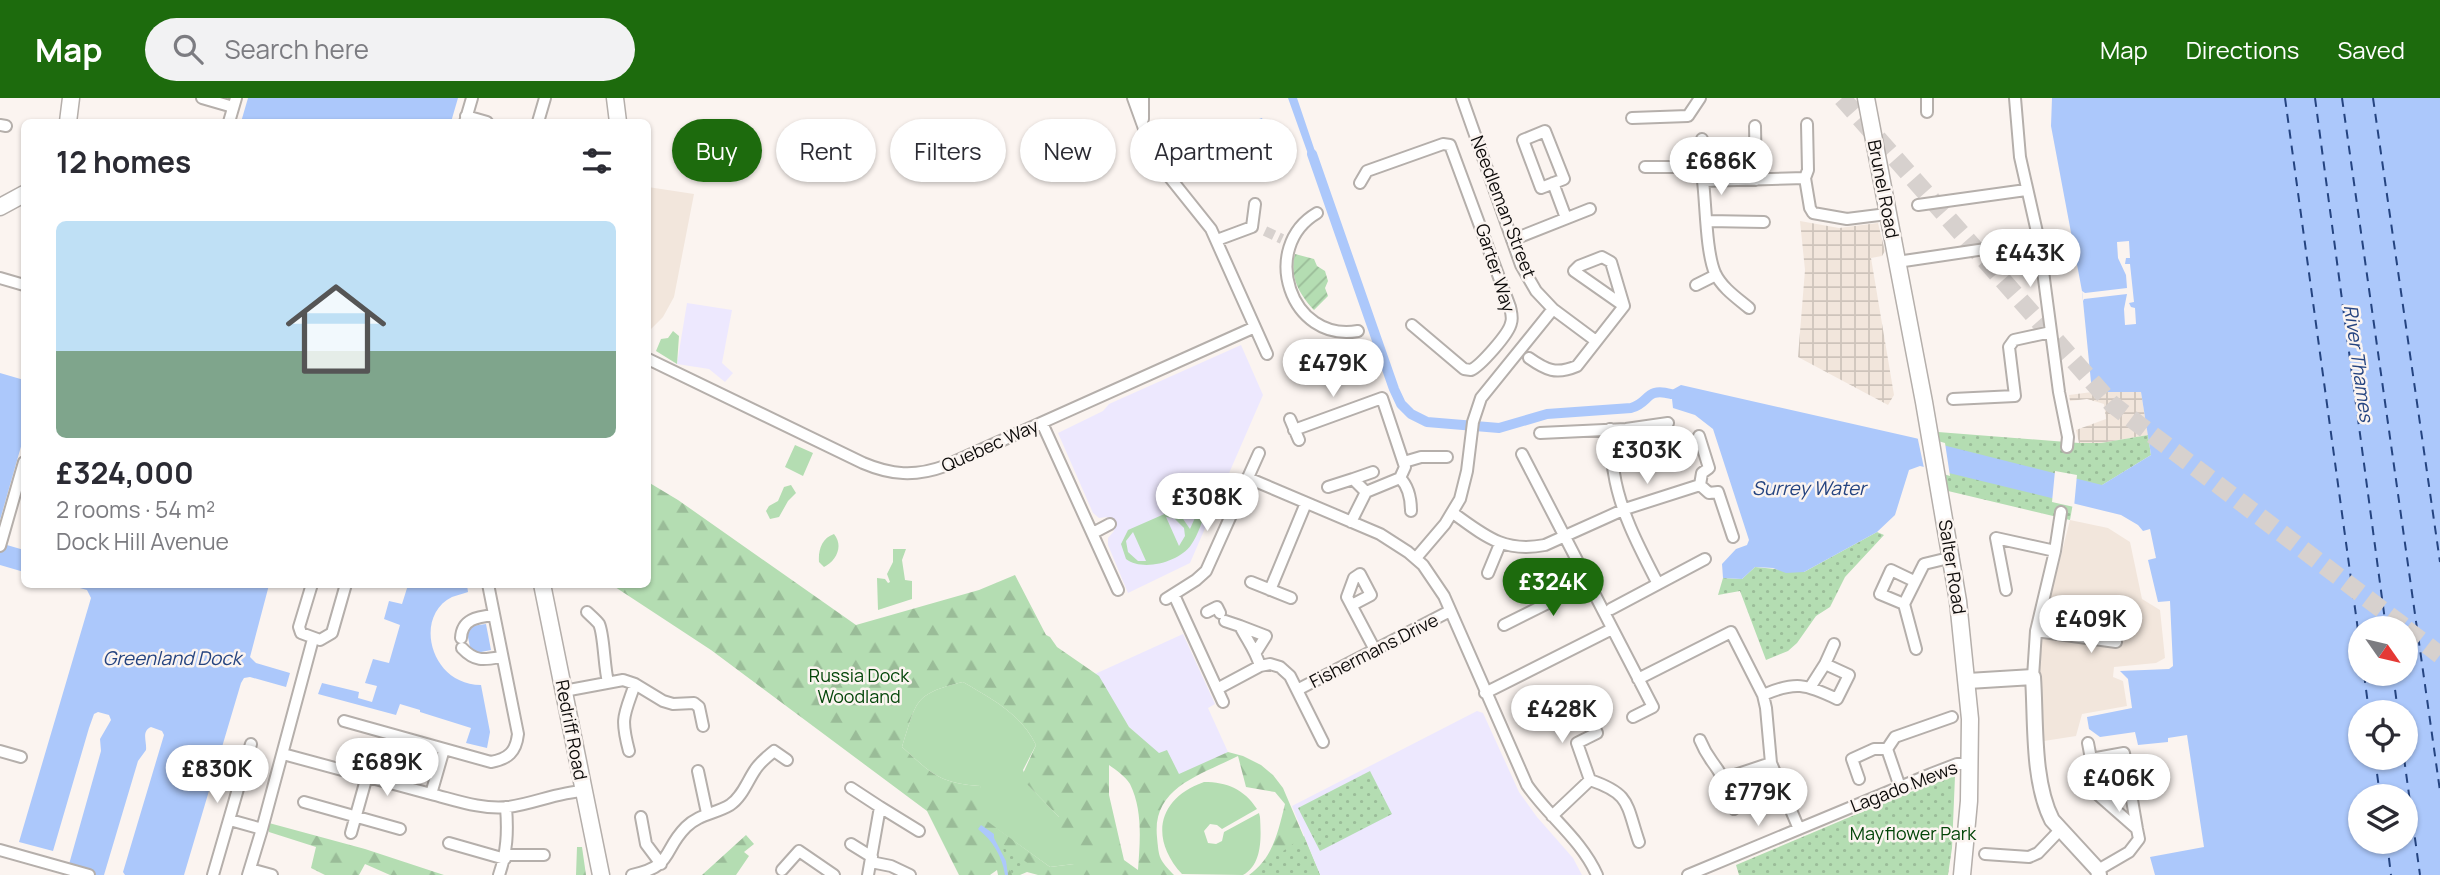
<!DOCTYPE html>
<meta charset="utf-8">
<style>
:root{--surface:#fff;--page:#f2f2f3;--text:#2b2b33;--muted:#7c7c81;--line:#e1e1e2;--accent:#1d6b0d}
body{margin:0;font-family:Manrope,sans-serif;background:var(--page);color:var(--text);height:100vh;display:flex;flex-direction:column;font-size:26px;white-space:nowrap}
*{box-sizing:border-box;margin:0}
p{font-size:23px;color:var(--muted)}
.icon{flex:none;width:38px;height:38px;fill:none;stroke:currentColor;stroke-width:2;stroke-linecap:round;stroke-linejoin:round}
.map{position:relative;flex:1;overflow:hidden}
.panel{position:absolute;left:21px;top:21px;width:630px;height:469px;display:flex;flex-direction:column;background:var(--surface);border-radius:10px;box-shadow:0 2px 5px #0004}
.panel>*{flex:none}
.guide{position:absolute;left:672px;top:21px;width:665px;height:63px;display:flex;gap:14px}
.needle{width:46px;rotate:124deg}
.fabs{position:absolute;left:2348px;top:518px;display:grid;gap:14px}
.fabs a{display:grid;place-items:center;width:70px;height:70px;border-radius:50%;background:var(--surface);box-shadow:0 2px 5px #0004;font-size:35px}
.price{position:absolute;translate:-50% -60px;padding:0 16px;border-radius:24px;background:#fff;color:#222;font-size:23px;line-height:46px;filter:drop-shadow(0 2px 4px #0008)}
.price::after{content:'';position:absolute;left:50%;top:42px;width:21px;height:16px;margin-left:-10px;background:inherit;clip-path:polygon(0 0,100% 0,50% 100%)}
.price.on{background:var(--accent);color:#fff}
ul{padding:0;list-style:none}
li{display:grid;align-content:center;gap:14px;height:371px;padding:0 35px}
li+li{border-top:2px solid var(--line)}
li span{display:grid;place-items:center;height:217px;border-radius:10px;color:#555}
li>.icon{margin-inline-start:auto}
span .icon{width:126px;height:126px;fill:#fffc;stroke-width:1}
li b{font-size:30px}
h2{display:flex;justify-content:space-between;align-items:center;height:84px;padding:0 35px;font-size:30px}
.chip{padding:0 24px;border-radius:32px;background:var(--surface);box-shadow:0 2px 5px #0004;font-size:24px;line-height:63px}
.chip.on{background:var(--accent);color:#fff}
header{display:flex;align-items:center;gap:42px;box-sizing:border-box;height:98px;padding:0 35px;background:var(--accent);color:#fff}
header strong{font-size:33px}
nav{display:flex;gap:38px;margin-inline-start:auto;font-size:24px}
.search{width:490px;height:63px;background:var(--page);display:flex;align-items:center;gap:18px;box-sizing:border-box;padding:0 24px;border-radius:38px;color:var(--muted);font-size:26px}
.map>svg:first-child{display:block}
.built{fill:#f2e6dc}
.industrial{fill:url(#industrial-grid)}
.education{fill:#ede8fe}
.grass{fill:#b4ddb2;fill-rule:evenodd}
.forest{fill:url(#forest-firs);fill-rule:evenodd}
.park{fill:url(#park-dots)}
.garden{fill:url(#garden-furrows)}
.water{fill:#acc8fb;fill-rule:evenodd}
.pier{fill:#fbf4f0}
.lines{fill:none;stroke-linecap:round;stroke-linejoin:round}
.canal{stroke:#acc8fb;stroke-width:10}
.ferry{stroke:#254480;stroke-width:2;stroke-dasharray:9 7;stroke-linecap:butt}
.minor-tunnel{stroke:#d7d1ce;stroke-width:10;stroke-dasharray:10 5;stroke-linecap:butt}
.primary-tunnel{stroke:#d7d1ce;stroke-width:18;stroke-dasharray:18 9;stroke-linecap:butt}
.minor-casing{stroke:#b5afab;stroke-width:14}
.tertiary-casing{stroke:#b5afab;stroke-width:18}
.secondary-casing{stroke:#b5afab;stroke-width:19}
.minor{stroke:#fff;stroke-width:10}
.tertiary{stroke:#fff;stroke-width:14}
.secondary{stroke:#fff;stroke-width:16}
.labels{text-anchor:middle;stroke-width:5;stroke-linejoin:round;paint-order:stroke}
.street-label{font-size:18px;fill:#0d0b0a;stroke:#fbf4f0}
.park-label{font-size:18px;fill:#034508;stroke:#fbf4f0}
.water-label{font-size:19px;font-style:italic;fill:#254480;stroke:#fbf4f0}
</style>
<header>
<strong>Map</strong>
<div class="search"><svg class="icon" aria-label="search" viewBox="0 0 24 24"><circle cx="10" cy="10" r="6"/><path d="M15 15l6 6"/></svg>Search here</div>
<nav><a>Map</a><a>Directions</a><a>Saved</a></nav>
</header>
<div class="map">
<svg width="2440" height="777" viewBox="0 0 2440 777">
<defs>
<pattern id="industrial-grid" width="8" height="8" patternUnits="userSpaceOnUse" patternTransform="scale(1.75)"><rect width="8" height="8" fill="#f2e6dc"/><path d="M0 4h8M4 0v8" fill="none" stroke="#cec4bb"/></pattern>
<pattern id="forest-firs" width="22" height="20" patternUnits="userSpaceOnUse" patternTransform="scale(1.75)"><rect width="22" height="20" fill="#b4ddb2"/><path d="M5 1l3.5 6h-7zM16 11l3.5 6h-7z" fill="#9abc98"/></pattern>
<pattern id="park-dots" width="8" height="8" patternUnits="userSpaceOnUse" patternTransform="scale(1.75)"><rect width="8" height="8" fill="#b4ddb2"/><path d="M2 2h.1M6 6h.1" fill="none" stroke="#9abc98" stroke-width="1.8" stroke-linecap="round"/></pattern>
<pattern id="garden-furrows" width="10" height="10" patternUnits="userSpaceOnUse" patternTransform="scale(1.75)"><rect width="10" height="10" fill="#b4ddb2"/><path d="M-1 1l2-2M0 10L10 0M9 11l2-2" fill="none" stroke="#9abc98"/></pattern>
</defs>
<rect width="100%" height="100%" fill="#fbf4f0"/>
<!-- built -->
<path class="built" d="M648 89 694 96 674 199 663 219 648 234Z
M2070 422 2108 430 2130 444 2142 501 2160 512 2165 560 2156 565 2114 569 2113 579 2123 583 2127 608 2082 616 2076 638 2044 643 2037 591 2044 524Z"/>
<!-- industrial -->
<path class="industrial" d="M1800 123 1839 130 1878 125 1885 153 1882 158 1871 160 1894 297 1888 307 1798 259 1805 172Z
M2092 294H2141L2148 337 2101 345H2079L2076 332 2106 321 2104 306 2087 301 2070 303 2069 297Z"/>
<!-- education -->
<path class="education" d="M687 205 732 212 722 265 733 275 725 284 709 271 677 266Z
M1241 247 1263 297 1190 465 1128 495 1108 447V440L1114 433 1107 419 1099 420 1093 415 1058 335 1103 313 1109 306Z
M1183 536 1215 606 1208 610 1228 654 1179 677 1129 629 1095 576Z
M1477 613 1483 615 1519 694 1537 719 1573 760 1582 777H1320L1292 708Z"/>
<!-- grass -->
<path class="grass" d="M673 233 679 238 677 266 656 253 661 241 668 240Z
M795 347 813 355 803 378 785 369Z
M791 387 796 395 788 403 779 419 770 421 766 413 769 408 778 403 784 389Z
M1202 404 1209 406C1203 419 1199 436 1191 447 1179 464 1143 474 1126 461L1121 446 1128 432 1169 414 1181 418 1190 431ZM1166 419 1174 420 1184 430 1185 438 1179 448ZM1133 434 1146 463H1138L1128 454 1126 443Z
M834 436C844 448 836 463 824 469L819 464C818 452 822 440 834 436Z
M893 451H906L902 462 905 482 912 483V501L878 512 877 480 885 481 888 485 890 484 887 476 893 464Z
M963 584C992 601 1021 616 1036 647L1023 672 1029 688 1059 719 1074 739V766L1050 769 986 723 980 688C939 685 932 676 902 649 917 603 913 596 963 584Z
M1204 684C1227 684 1244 691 1257 711L1222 731 1217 727 1210 726 1204 733 1208 745 1216 746 1222 743 1224 734 1259 715 1260 719C1261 738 1263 766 1243 777L1182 776C1149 740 1158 700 1204 684Z"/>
<!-- forest -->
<path class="forest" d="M648 384 678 402 856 527 979 492 1015 477 1046 537 1050 539 1057 549 1099 578 1129 629 1159 655 1167 652 1179 676 1228 654 1243 658 1261 667 1273 677 1283 690 1320 777H1249C1273 760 1278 734 1285 706L1275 694 1246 689 1238 658C1201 677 1152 689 1157 739 1159 761 1159 761 1174 777H1038L1027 774 1020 777H998L997 772 990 777H959L927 713 711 552 612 487 648 486ZM963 584C992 601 1021 616 1036 647L1021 680 1059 719C1057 731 1064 734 1073 739L1074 766 1050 769 987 723 988 705 980 688C939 685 932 676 902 649 917 603 913 596 963 584ZM1109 667C1116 672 1126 679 1130 686 1143 712 1140 744 1138 772L1124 762 1109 697Z
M269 725 365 751 444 777H390L365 766 359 777H325L311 770 316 749 269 734Z
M746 737 754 746 744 754 749 758 736 777H702Z
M577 749H582L586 777H576Z"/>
<!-- park -->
<path class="park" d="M1938 334 2079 345H2101L2148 337 2151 357 2073 405 2070 422 1948 393Z
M1877 434 1884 437 1845 479 1830 509 1816 518 1797 545 1788 553 1766 562 1740 493 1718 497 1723 480 1742 481 1755 469 1804 474Z
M1370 673 1392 716 1320 753 1298 710Z
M1955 678 1952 750 1948 777H1739L1736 767 1902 697Z
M1304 738 1320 777H1250Z
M999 743 1030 767 1018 773 1017 777H1012L1009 764Z"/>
<!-- garden -->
<path class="garden" d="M1295 156 1314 161 1317 168 1325 173 1328 183 1325 190 1328 198 1314 212C1299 196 1289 178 1295 156Z"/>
<!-- water -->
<path class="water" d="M248 0H458L451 24H241Z
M1288 0H1297L1320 68 1313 70Z
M2052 0H2440V777H2155L2150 759 2204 749 2187 637 2168 640V644L2138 647 2135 634 2100 639 2089 631 2087 619 2132 610 2128 581 2120 573 2169 571 2173 568 2170 503 2158 504 2148 462 2156 460 2150 431 2143 433 2138 427 2121 417 1920 368 1909 372 1895 417 1877 434 1804 474 1786 475 1773 470 1755 469 1742 481 1723 480 1722 466 1736 451 1747 447 1749 442 1713 331 1695 317 1673 310 1672 301 1670 300 1672 292 1681 287 1915 340 2102 387 2151 357 2141 294H2092L2082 193 2051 28ZM2361 530H2406V576H2361ZM2361 614H2406V660H2361ZM2361 698H2406V744H2361Z
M1262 20 1264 26 1227 39 1225 33Z
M0 275 24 282V338L0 422Z
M0 445 24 452V474L0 467Z
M69 487H269L250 559 256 565 290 575 286 589 250 579 244 580 241 585 184 777H125L123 774 164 637 162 633 151 629C141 633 147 644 146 652L138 663 104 777H66L101 653 100 641 111 622 109 617 98 614 94 616 89 630 53 753 19 744 91 500 87 492Z
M408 487H467L468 494C463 496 457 497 452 499 413 518 430 587 481 587L490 634 487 650 466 645 471 630 420 614V612L400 606 396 617 318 596 322 585 359 594 358 600 372 604 377 588 365 585 373 561 389 565 400 527 384 521 389 503 402 506Z
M486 526 491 552 476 555 470 549 467 534 472 528Z
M981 727 994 736V740L1006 763 1008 777H1005C1002 758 993 743 978 731Z"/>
<!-- pier -->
<path class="pier" d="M2129 143 2130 160H2126L2125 166H2130L2134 204 2129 205 2131 209 2135 210 2136 226 2125 227 2124 211 2127 196 2084 201 2083 203 2082 193 2085 195 2127 190 2126 177 2118 160 2117 144Z
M1917 337 1945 345 1950 378 1924 370Z
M2055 373 2077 377 2074 409 2052 404Z"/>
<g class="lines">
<!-- canal -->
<path class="canal" d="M1312 56 1394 291 1401 306 1411 316 1427 324 1499 330 1547 316 1631 310C1650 305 1645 289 1671 296"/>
<!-- ferry -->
<path class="ferry" d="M2285 0 2361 554
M2315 0 2386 530
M2342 0 2440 693
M2373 0 2440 464
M2364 576 2369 614
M2393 576 2398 614
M2375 660 2380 698
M2404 660 2420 777
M2387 744 2391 777"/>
<!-- minor-tunnel -->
<path class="minor-tunnel" d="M1265 133 1282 141"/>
<!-- primary-tunnel -->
<path class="primary-tunnel" d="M1842 0 2112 306 2406 530
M2406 531 2440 557"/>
<defs>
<path id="minor" d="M202 0 233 9
M1133 0 1155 61 1211 131 1267 256
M1462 0 1521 167 1536 193 1553 211 1596 243
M1927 0V14
M2015 0 2020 59 2039 143 2059 294 2068 339 2067 349
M466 18 487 24
M1632 20 1688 18 1700 0
M1143 21V0
M229 24 236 0
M465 24 472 0
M538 24 545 0
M1807 26 1808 72 1805 80 1810 110 1813 115 1847 121 1887 116
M0 27 6 28
M1755 28 1756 82
M1545 33 1564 81 1541 90 1523 42Z
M1702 41 1703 73
M1645 69H1703
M1360 85 1367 73 1443 46 1450 47 1510 209C1511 214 1513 220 1511 225 1509 236 1480 268 1471 272L1464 271 1412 227
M1553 85 1566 120
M1918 107 2026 92
M1317 115C1259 149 1290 245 1358 233
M1708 123 1764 124
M1217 142 1252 129 1255 106
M1512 142 1590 111
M1602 159 1611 164 1624 208 1574 173 1579 168Z
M1897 164 2039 143
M0 180 24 187
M1696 187 1716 177
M1749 210C1737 200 1722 190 1715 175 1706 154 1706 108 1703 83L1805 80
M1529 260C1546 272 1556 277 1577 268L1624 208
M648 261 863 365C891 377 915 379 945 368L1255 229
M1953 301 2015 298 2009 249 2014 242 2051 234
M1290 321 1299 342
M1042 325 1118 492
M1610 331C1612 346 1611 361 1614 375 1620 414 1640 451 1658 486
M1294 332 1382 300 1405 369 1400 380 1366 394 1351 424
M1540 335 1626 331 1668 325
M1699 338 1709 370 1702 375 1700 387 1709 395 1718 394 1733 439
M1522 356 1653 609 1633 619
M1404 364 1421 359H1447
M1248 380 1380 436 1408 454 1423 467 1444 498 1527 687C1549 719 1581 741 1597 777
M1400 380C1409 389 1411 401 1411 413
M1353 381 1373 374
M1328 389 1353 381 1366 394
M1453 415C1485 438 1504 455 1545 447L1625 411 1700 387
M1093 435 1110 426
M0 448 24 364
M1416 460 1445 426 1460 401 1467 373 1473 324 1481 300 1553 211
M1488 475 1500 446
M1251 484 1291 500
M312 486 299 529 301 535 320 542 332 535 346 486
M1270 492 1306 405
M2006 492 1996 440 2055 453
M1174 497 1223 604
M1166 501 1196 482 1206 473 1259 355
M1904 506 1880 496 1891 472 1914 483
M1352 507 1371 497 1360 476 1354 480 1347 499 1375 552
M1611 511 1705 461
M587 514C591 518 596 522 599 526 604 536 604 569 608 584
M1207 514 1217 509 1220 515
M1225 523 1240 528
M1504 527 1588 485
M2036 533 2116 544
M461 540C462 521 477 519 493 517
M462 550C475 564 484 562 501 559
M1916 551 1904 506 1924 466 1953 459
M1256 554 1266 538 1240 528C1247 542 1256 553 1260 568
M1825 566 1834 546
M2033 579 2036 533 2055 453 2061 414
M1638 581 1731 534 1763 597 1766 610 1771 665 1799 731
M1217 591 1260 568 1270 566 1280 569 1290 578 1323 644
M1297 592 1450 513
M564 593 623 582 635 586 663 603 673 606 694 605 699 609 703 628
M1485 595 1612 531
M1763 597C1795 583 1806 586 1837 601L1849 577 1825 566 1811 588
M1584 609 1597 635 1577 645 1590 682
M344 623 491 664C508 661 516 654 518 636L488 486
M1700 642C1706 657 1710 660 1718 672 1726 684 1730 698 1734 711
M2088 645 2091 661
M1887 651 1900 689
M0 653 21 659
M629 653C620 619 624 618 635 586
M283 656 431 696 444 651
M698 673 707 715
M1723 681 1771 665
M1859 681 1852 661 1874 651H1887L1895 639 1952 619
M1590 682C1631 696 1626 706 1639 744
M851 690 880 709 868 777
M431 696C455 702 482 712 508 709 533 706 558 694 584 693
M304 704 400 731
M880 709 919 733
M1552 718 1590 682
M641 719 646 746 661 766
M230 722 262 731
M351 735 367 678
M449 745 505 761
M851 746 872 759
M0 752 89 777
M1985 756 2029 759 2038 755 2060 732
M506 757H544
M871 764 891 768 910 777
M250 771 272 777
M782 772 799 753 834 777
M2098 772 2129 754 2139 741 2137 731 2124 655 2091 661 2096 695 2137 731
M213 777 251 646
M248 777 262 731 313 541
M499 777C507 754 508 734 506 709
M632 777C674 768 662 753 686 729 699 716 715 716 730 707 742 699 747 684 755 672 760 664 767 659 774 653L787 662
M1688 777 1931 676 1957 666H1970"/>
<path id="tertiary" d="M1968 583 2033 579C2036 622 2032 683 2052 722L2098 772 2099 777"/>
<path id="secondary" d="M615 0 618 24
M1866 0 1924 304 1958 503 1970 621 1969 703 1962 777
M68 24 71 0
M0 109 24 96
M542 486 601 777"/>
</defs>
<!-- minor casing -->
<use href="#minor" class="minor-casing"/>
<!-- tertiary casing -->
<use href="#tertiary" class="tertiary-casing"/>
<!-- secondary casing -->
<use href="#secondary" class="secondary-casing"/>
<!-- minor -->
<use href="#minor" class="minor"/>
<!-- tertiary -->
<use href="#tertiary" class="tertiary"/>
<!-- secondary -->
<use href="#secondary" class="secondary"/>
</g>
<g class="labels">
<!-- street labels -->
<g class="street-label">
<text transform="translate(1883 91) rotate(79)" y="6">Brunel Road</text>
<text transform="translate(1503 109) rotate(69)" y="6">Needleman Street</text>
<text transform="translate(1495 170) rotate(72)" y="6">Garter Way</text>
<text transform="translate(990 348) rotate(-24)" y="6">Quebec Way</text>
<text transform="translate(1952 469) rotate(81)" y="6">Salter Road</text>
<text transform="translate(1374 553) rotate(-27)" y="6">Fishermans Drive</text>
<text transform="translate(571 632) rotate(79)" y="6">Redriff Road</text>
<text transform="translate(1904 689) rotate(-21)" y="6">Lagado Mews</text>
</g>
<!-- park labels -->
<g class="park-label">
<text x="859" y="584">Russia Dock<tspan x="859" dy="21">Woodland</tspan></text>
<text x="1913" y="742">Mayflower Park</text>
</g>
<!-- water labels -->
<g class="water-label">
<text transform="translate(2359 265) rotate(82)" y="7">River Thames</text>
<text x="1809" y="397">Surrey Water</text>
<text x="172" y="567">Greenland Dock</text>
</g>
</g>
</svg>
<div class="fabs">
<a><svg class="needle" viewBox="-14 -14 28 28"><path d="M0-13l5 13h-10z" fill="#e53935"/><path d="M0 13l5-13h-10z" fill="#7c7c81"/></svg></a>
<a><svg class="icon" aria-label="locate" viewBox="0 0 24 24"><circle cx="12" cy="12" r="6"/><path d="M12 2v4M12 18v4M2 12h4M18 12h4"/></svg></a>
<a><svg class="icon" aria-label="layers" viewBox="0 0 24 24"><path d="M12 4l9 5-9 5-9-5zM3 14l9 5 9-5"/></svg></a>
</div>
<b class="price" style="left:1721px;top:99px">£686K</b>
<b class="price" style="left:2030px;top:191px">£443K</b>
<b class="price" style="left:1333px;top:301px">£479K</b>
<b class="price" style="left:1647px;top:388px">£303K</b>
<b class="price" style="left:1207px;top:435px">£308K</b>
<b class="price on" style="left:1553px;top:520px">£324K</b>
<b class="price" style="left:2091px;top:557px">£409K</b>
<b class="price" style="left:1562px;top:647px">£428K</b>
<b class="price" style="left:387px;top:700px">£689K</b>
<b class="price" style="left:217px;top:707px">£830K</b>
<b class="price" style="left:2119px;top:716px">£406K</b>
<b class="price" style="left:1758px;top:730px">£779K</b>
<div class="guide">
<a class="chip on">Buy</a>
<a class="chip">Rent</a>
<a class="chip">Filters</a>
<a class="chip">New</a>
<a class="chip">Apartment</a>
</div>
<section class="panel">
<h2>12 homes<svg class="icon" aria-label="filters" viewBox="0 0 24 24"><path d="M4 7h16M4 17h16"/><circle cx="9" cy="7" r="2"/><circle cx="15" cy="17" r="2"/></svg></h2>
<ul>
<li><span style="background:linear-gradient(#bfe0f5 60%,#7fa58c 0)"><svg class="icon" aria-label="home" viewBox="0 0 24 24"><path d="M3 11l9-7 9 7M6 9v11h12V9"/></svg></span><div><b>£324,000</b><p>2 rooms · 54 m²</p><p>Dock Hill Avenue</p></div></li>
</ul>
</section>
</div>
